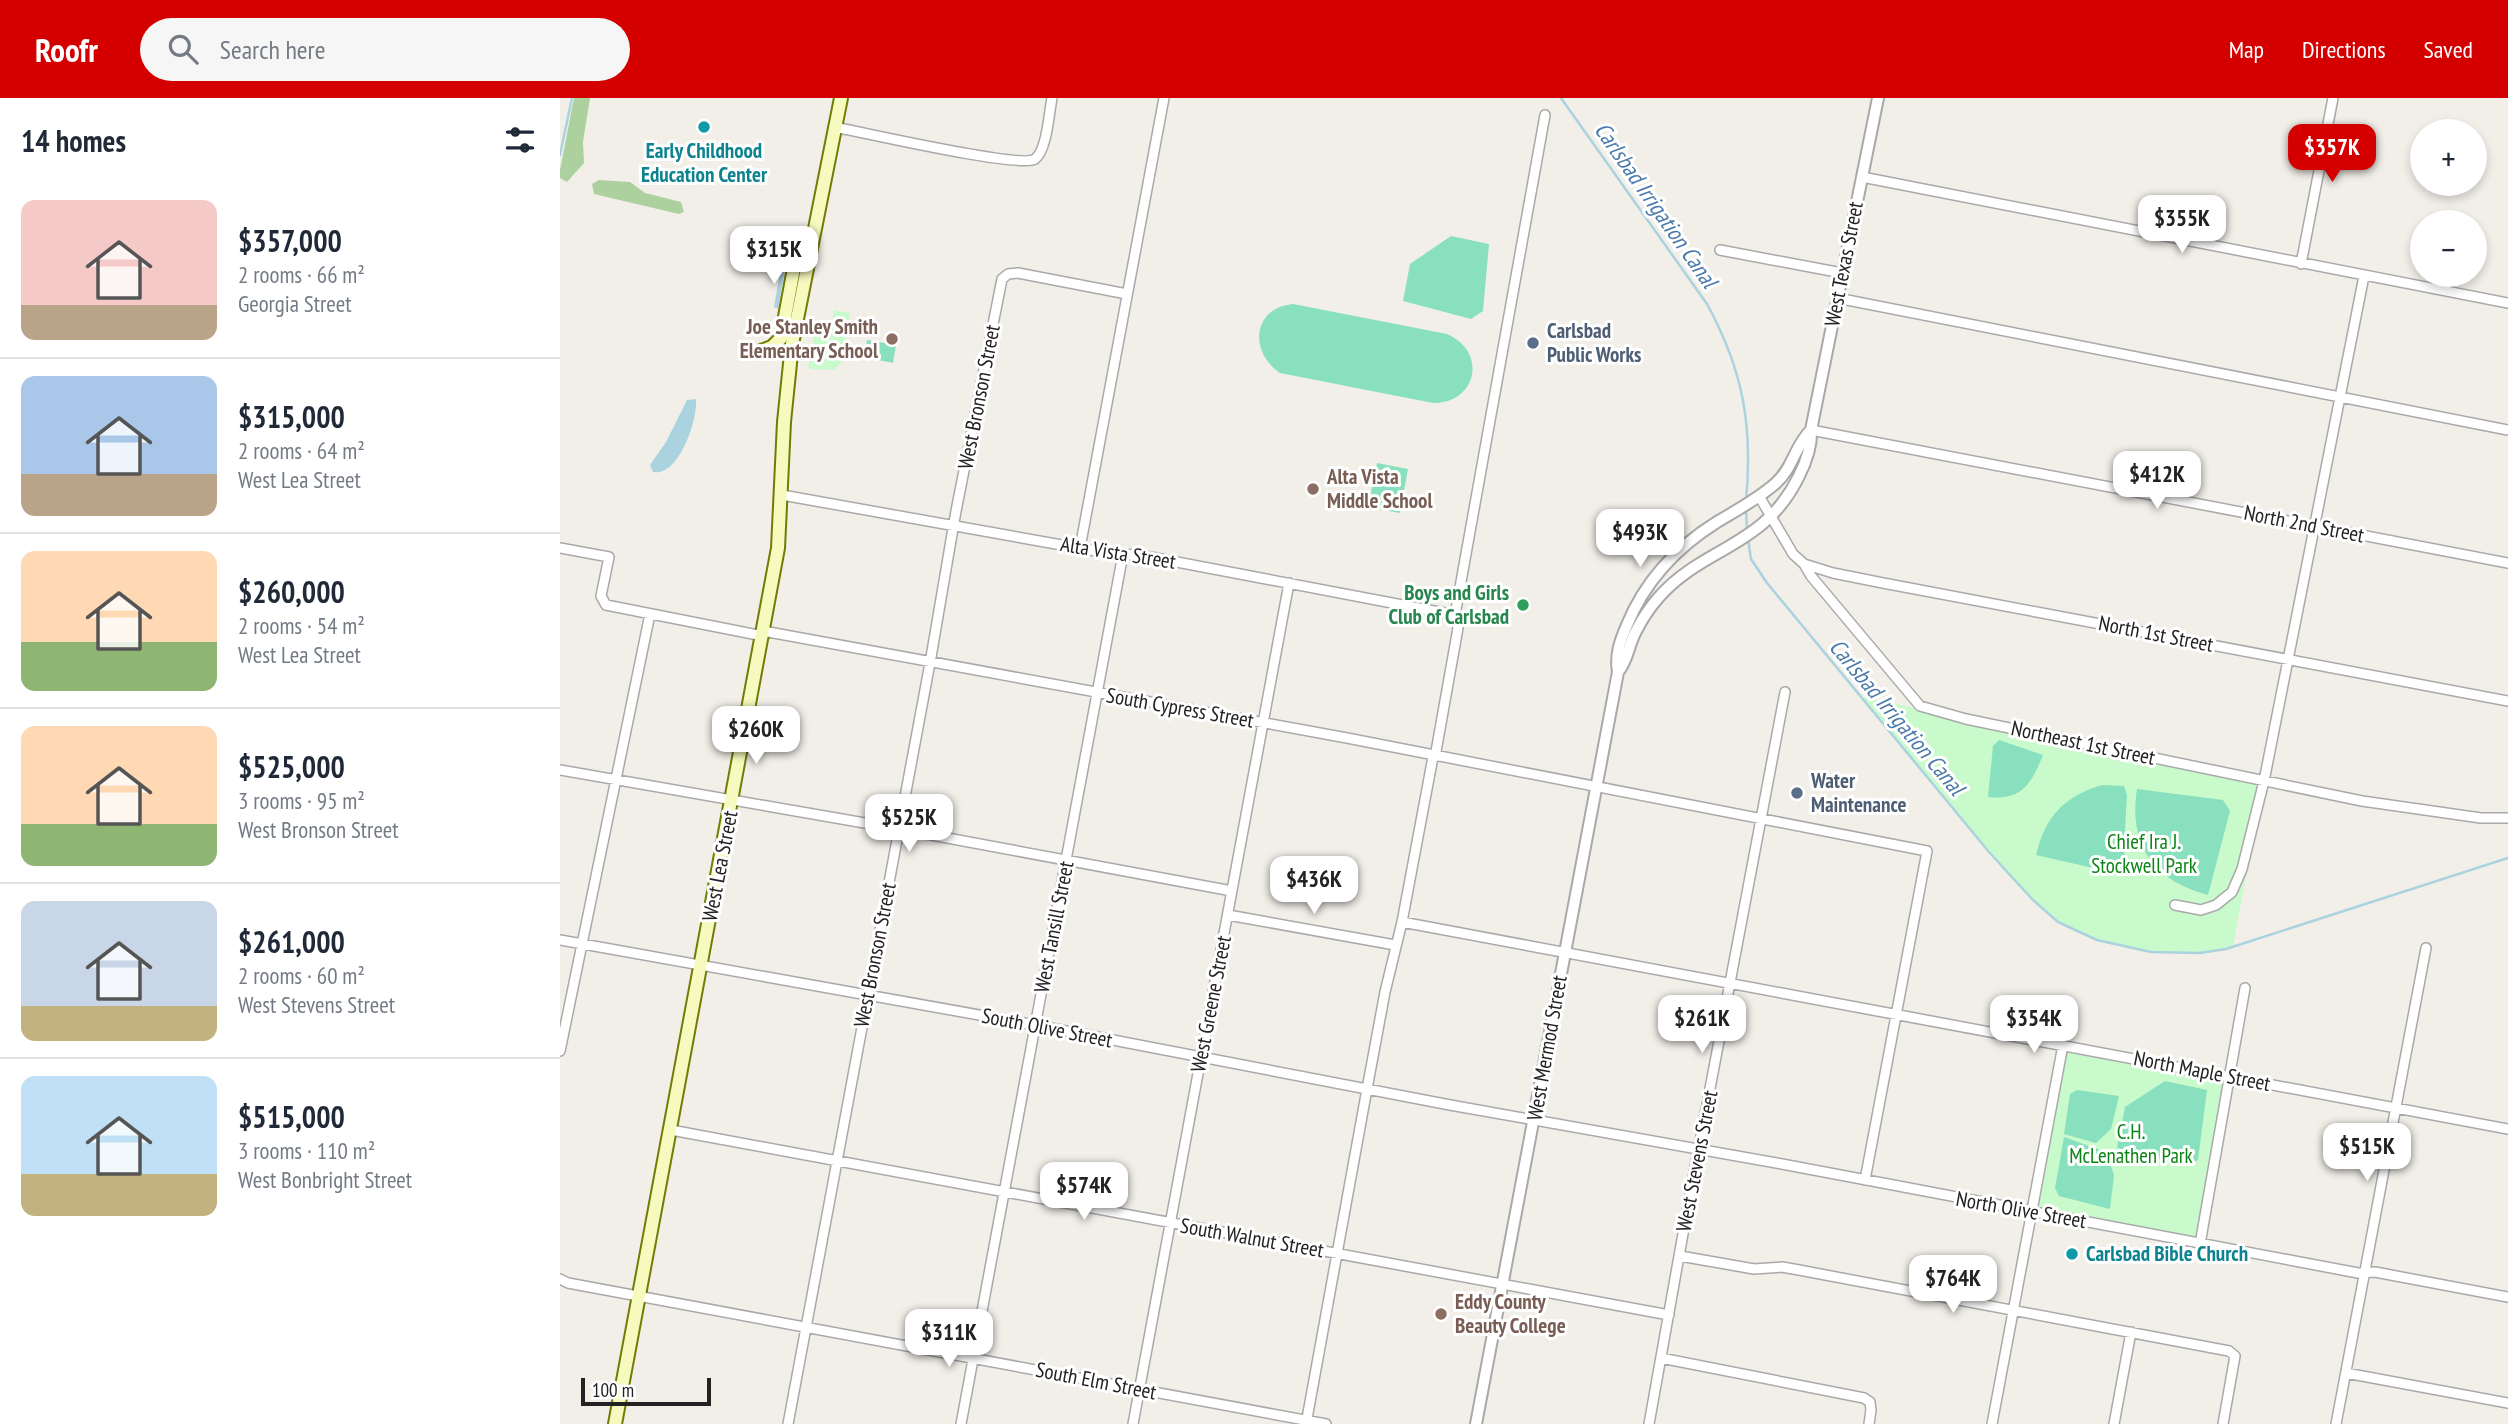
<!DOCTYPE html>
<meta charset="utf-8">
<style>
:root{--surface:#fff;--page:#f6f6f7;--text:#1f2937;--muted:#747a83;--line:#e0e1e3;--accent:#d40000}
body{margin:0;font-family:"PT Sans Narrow",sans-serif;background:var(--page);color:var(--text);height:100vh;display:flex;flex-direction:column;font-size:26px;white-space:nowrap}
*{box-sizing:border-box;margin:0}
p{font-size:23px;color:var(--muted)}
.icon{flex:none;width:38px;height:38px;fill:none;stroke:currentColor;stroke-width:2;stroke-linecap:round;stroke-linejoin:round}
.map{position:relative;flex:1;overflow:hidden}
.sheet{display:flex;flex-direction:column;background:var(--surface);width:560px}
.sheet>*{flex:none}
.tools{position:absolute;left:1850px;top:21px;display:grid;gap:14px}
.tools a{display:grid;place-items:center;width:77px;height:77px;border-radius:50%;background:var(--surface);box-shadow:0 4px 10px #0003;font-size:35px}
.scale{position:absolute;left:21px;bottom:18px;width:130px;box-sizing:border-box;padding-left:7px;border:4px solid #222;border-top:0;font-size:19px;line-height:24px;white-space:nowrap;color:#222;-webkit-text-stroke:5px #fff;paint-order:stroke}
.price{position:absolute;translate:-50% -60px;padding:0 16px;border-radius:14px;background:#fff;color:#222;font-size:23px;line-height:46px;filter:drop-shadow(0 2px 4px #0008)}
.price::after{content:'';position:absolute;left:50%;top:42px;width:21px;height:16px;margin-left:-10px;background:inherit;clip-path:polygon(0 0,100% 0,50% 100%)}
.price.current{background:var(--accent);color:#fff}
ul{padding:0;list-style:none}
li{display:flex;align-items:center;gap:21px;height:175px;padding:0 21px}
li+li{border-top:2px solid var(--line)}
li span{display:grid;place-items:center;flex:none;width:196px;height:140px;border-radius:14px;color:#555}
li>.icon{margin-inline-start:auto}
span .icon{width:84px;height:84px;fill:#fffc;stroke-width:1}
li b{font-size:30px}
h2{display:flex;justify-content:space-between;align-items:center;height:84px;padding:0 21px;font-size:30px}
header{display:flex;align-items:center;gap:42px;box-sizing:border-box;height:98px;padding:0 35px;background:var(--accent);color:#fff}
header strong{font-size:33px}
nav{display:flex;gap:38px;margin-inline-start:auto;font-size:24px}
.search{width:490px;height:63px;background:var(--page);display:flex;align-items:center;gap:18px;box-sizing:border-box;padding:0 24px;border-radius:38px;color:var(--muted);font-size:26px}
main{display:flex;flex:1;min-height:0}
.map>svg:first-child{display:block}
.forest{fill:#add19e}
.park{fill:#c8facc}
.pitch{fill:#88e0be}
.water{fill:#aad3df}
.lines{fill:none;stroke-linecap:round;stroke-linejoin:round}
.stream{stroke:#aad3df;stroke-width:2.5}
.minor-casing{stroke:#a9a9a9;stroke-width:12}
.tertiary-casing{stroke:#a9a9a9;stroke-width:14}
.secondary-casing{stroke:#707d05;stroke-width:16}
.minor{stroke:#fff;stroke-width:9}
.tertiary{stroke:#fff;stroke-width:10}
.secondary{stroke:#f7fabf;stroke-width:12}
.culture-dot{fill:#0f9aa8;stroke:#fff;stroke-width:2.5}
.education-dot{fill:#8d6e63;stroke:#fff;stroke-width:2.5}
.service-dot{fill:#5c6f8a;stroke:#fff;stroke-width:2.5}
.leisure-dot{fill:#2e9e5b;stroke:#fff;stroke-width:2.5}
.labels{text-anchor:middle;stroke-width:6;stroke-linejoin:round;paint-order:stroke}
.culture-label{font-size:21px;font-weight:bold;fill:#0d838f;stroke:#fff}
.street-label{font-size:21px;fill:#222;stroke:#fff}
.education-label{font-size:21px;font-weight:bold;fill:#785e54;stroke:#fff;text-anchor:start}
.service-label{font-size:21px;font-weight:bold;fill:#4e5e75;stroke:#fff;text-anchor:start}
.leisure-label{font-size:21px;font-weight:bold;fill:#27864d;stroke:#fff;text-anchor:end}
.park-label{font-size:21px;fill:#0c8416;stroke:#fff}
.water-label{font-size:23px;font-style:italic;fill:#4a7aab;stroke:#fff}
</style>
<header>
<strong>Roofr</strong>
<div class="search"><svg class="icon" aria-label="search" viewBox="0 0 24 24"><circle cx="10" cy="10" r="6"/><path d="M15 15l6 6"/></svg>Search here</div>
<nav><a>Map</a><a>Directions</a><a>Saved</a></nav>
</header>
<main>
<section class="sheet">
<h2>14 homes<svg class="icon" aria-label="filters" viewBox="0 0 24 24"><path d="M4 7h16M4 17h16"/><circle cx="9" cy="7" r="2"/><circle cx="15" cy="17" r="2"/></svg></h2>
<ul>
<li><span style="background:linear-gradient(#f6c9c9 75%,#b9a48a 0)"><svg class="icon" aria-label="home" viewBox="0 0 24 24"><path d="M3 11l9-7 9 7M6 9v11h12V9"/></svg></span><div><b>$357,000</b><p>2 rooms · 66 m²</p><p>Georgia Street</p></div></li>
<li><span style="background:linear-gradient(#a9c7e8 70%,#b9a48a 0)"><svg class="icon" aria-label="home" viewBox="0 0 24 24"><path d="M3 11l9-7 9 7M6 9v11h12V9"/></svg></span><div><b>$315,000</b><p>2 rooms · 64 m²</p><p>West Lea Street</p></div></li>
<li><span style="background:linear-gradient(#ffd9b3 65%,#8fb573 0)"><svg class="icon" aria-label="home" viewBox="0 0 24 24"><path d="M3 11l9-7 9 7M6 9v11h12V9"/></svg></span><div><b>$260,000</b><p>2 rooms · 54 m²</p><p>West Lea Street</p></div></li>
<li><span style="background:linear-gradient(#ffd9b3 70%,#8fb573 0)"><svg class="icon" aria-label="home" viewBox="0 0 24 24"><path d="M3 11l9-7 9 7M6 9v11h12V9"/></svg></span><div><b>$525,000</b><p>3 rooms · 95 m²</p><p>West Bronson Street</p></div></li>
<li><span style="background:linear-gradient(#c9d6e8 75%,#c2b280 0)"><svg class="icon" aria-label="home" viewBox="0 0 24 24"><path d="M3 11l9-7 9 7M6 9v11h12V9"/></svg></span><div><b>$261,000</b><p>2 rooms · 60 m²</p><p>West Stevens Street</p></div></li>
<li><span style="background:linear-gradient(#bfe0f5 70%,#c2b280 0)"><svg class="icon" aria-label="home" viewBox="0 0 24 24"><path d="M3 11l9-7 9 7M6 9v11h12V9"/></svg></span><div><b>$515,000</b><p>3 rooms · 110 m²</p><p>West Bonbright Street</p></div></li>
</ul>
</section>
<div class="map">
<svg width="1948" height="1326" viewBox="0 0 1948 1326">
<rect width="100%" height="100%" fill="#f2efe9"/>
<!-- forest -->
<path class="forest" d="M14 0H30L23 44 24 65 7 84 0 80V72Z
M39 82 70 84 85 95 121 104 124 114 119 116 34 96 32 86Z"/>
<!-- park -->
<path class="park" d="M274 212 290 215 285 241 290 246 285 260 274 272 251 271 248 269 254 238 269 241Z
M1299 598 1704 683 1673 848C1625 864 1538 852 1497 823 1463 798 1432 758 1405 726 1370 683 1334 640 1299 598Z
M1503 947 1669 978 1640 1146 1473 1114Z"/>
<!-- pitch -->
<path class="pitch" d="M891 138 929 146 923 213 911 221 843 203 850 166Z
M733 206 887 236C928 254 917 305 873 305L720 275C689 254 692 210 733 206Z
M307 242 336 247 333 265 304 259Z
M817 365 848 371 840 415 808 409Z
M1439 642 1483 657C1471 686 1462 703 1428 699L1433 648Z
M1542 687 1564 688 1567 697 1564 750 1566 770 1558 776 1554 777 1551 774 1476 757C1486 718 1503 699 1542 687Z
M1577 691 1663 702 1670 713 1648 797C1594 783 1568 747 1577 691Z
M1605 983 1647 992 1638 1062 1630 1067 1557 1050 1565 1009Z
M1517 992 1559 998 1551 1031 1536 1045 1504 1036 1510 996Z
M1504 1039 1546 1054 1554 1077 1550 1111 1499 1098 1495 1090Z"/>
<!-- water -->
<path class="water" d="M222 140 230 142 218 211 214 209 221 169 213 159Z
M136 301C138 321 119 379 93 374L90 367 106 344 127 302Z"/>
<g class="lines">
<!-- stream -->
<path class="stream" d="M1001 0 1147 206C1183 272 1193 327 1186 403
M0 57 12 0
M1186 410 1187 434
M1188 441 1191 461 1207 485 1429 754 1473 802 1498 824 1537 842 1591 854 1640 855 1666 851 1948 760"/>
<defs>
<path id="minor" d="M274 29C302 34 461 71 475 61 487 52 489 15 492 0
M1302 79 1948 205
M1160 152 1282 175
M1741 166 1773 0
M1277 200 1948 332
M1251 332 1948 465
M222 397 552 456 580 457 895 517
M1199 398 1233 456 1244 466 1251 478 1360 608 1406 621 1802 703 1921 720H1948
M0 450 49 459 41 498 46 507 203 538
M520 450 604 0
M1244 466 1273 475 1323 485 1948 603
M203 533 787 640 1367 753 1305 1082
M875 659 898 530 895 517 985 17
M0 672 339 731 672 793
M1615 807 1641 812 1656 807 1672 794 1682 771 1704 683 1804 178
M668 817 835 847
M842 824 1948 1031
M0 842 475 927 890 1007 1222 1066 1798 1175 1815 1174 1948 1199
M0 953 90 516
M111 1032 1109 1217
M1640 1146 1685 890
M1120 1158 1194 1171 1222 1169 1239 1172 1669 1253 1675 1258 1663 1326
M0 1181 8 1185 766 1326
M1101 1260 1304 1300 1310 1304 1311 1312 1309 1326
M1786 1275 1948 1305
M228 1326 370 565 396 413 442 181 448 176 458 175 567 196
M401 1326 563 456
M573 1326 729 485
M746 1326 807 991 825 894 842 824 873 659
M1089 1326 1131 1091 1225 594
M1432 1326 1503 947
M1554 1326 1571 1234
M1776 1326 1866 850"/>
<path id="tertiary" d="M1058 574C1068 562 1068 549 1075 535 1081 523 1090 509 1099 499 1144 448 1204 450 1239 378 1246 364 1252 349 1251 332L1318 0
M916 1326 1058 574C1055 557 1060 543 1067 527 1085 483 1117 449 1157 424 1177 412 1198 401 1216 385 1233 370 1235 347 1251 332"/>
<path id="secondary" d="M201 253 212 249 221 240 235 165 250 149
M55 1326 218 450 224 324 232 246 281 0"/>
</defs>
<!-- minor casing -->
<use href="#minor" class="minor-casing"/>
<!-- tertiary casing -->
<use href="#tertiary" class="tertiary-casing"/>
<!-- secondary casing -->
<use href="#secondary" class="secondary-casing"/>
<!-- minor -->
<use href="#minor" class="minor"/>
<!-- tertiary -->
<use href="#tertiary" class="tertiary"/>
<!-- secondary -->
<use href="#secondary" class="secondary"/>
</g>
<!-- markers -->
<g class="culture-dot">
<circle cx="144" cy="29" r="7"/>
<circle cx="1512" cy="1156" r="7"/>
</g>
<g class="education-dot">
<circle cx="332" cy="241" r="7"/>
<circle cx="753" cy="391" r="7"/>
<circle cx="881" cy="1216" r="7"/>
</g>
<g class="service-dot">
<circle cx="973" cy="245" r="7"/>
<circle cx="1237" cy="695" r="7"/>
</g>
<circle class="leisure-dot" cx="963" cy="507" r="7"/>
<g class="labels">
<!-- culture labels -->
<g class="culture-label">
<text x="144" y="60">Early Childhood<tspan x="144" dy="24">Education Center</tspan></text>
<text x="1526" y="1163" text-anchor="start">Carlsbad Bible Church</text>
</g>
<!-- street labels -->
<g class="street-label">
<text transform="translate(1284 166) rotate(-79)" y="7">West Texas Street</text>
<text transform="translate(419 299) rotate(-79)" y="7">West Bronson Street</text>
<text transform="translate(1744 426) rotate(11)" y="7">North 2nd Street</text>
<text transform="translate(558 455) rotate(9)" y="7">Alta Vista Street</text>
<text transform="translate(1596 536) rotate(11)" y="7">North 1st Street</text>
<text transform="translate(620 610) rotate(10)" y="7">South Cypress Street</text>
<text transform="translate(1523 645) rotate(12)" y="7">Northeast 1st Street</text>
<text transform="translate(160 768) rotate(-79)" y="7">West Lea Street</text>
<text transform="translate(494 829) rotate(-79)" y="7">West Tansill Street</text>
<text transform="translate(315 857) rotate(-79)" y="7">West Bronson Street</text>
<text transform="translate(651 906) rotate(-79)" y="7">West Greene Street</text>
<text transform="translate(487 930) rotate(11)" y="7">South Olive Street</text>
<text transform="translate(987 950) rotate(-80)" y="7">West Mermod Street</text>
<text transform="translate(1642 973) rotate(11)" y="7">North Maple Street</text>
<text transform="translate(1137 1063) rotate(-79)" y="7">West Stevens Street</text>
<text transform="translate(1461 1112) rotate(10)" y="7">North Olive Street</text>
<text transform="translate(692 1140) rotate(10)" y="7">South Walnut Street</text>
<text transform="translate(536 1283) rotate(11)" y="7">South Elm Street</text>
</g>
<!-- education labels -->
<g class="education-label">
<text x="318" y="236" text-anchor="end">Joe Stanley Smith<tspan x="318" dy="24">Elementary School</tspan></text>
<text x="767" y="386">Alta Vista<tspan x="767" dy="24">Middle School</tspan></text>
<text x="895" y="1211">Eddy County<tspan x="895" dy="24">Beauty College</tspan></text>
</g>
<!-- service labels -->
<g class="service-label">
<text x="987" y="240">Carlsbad<tspan x="987" dy="24">Public Works</tspan></text>
<text x="1251" y="690">Water<tspan x="1251" dy="24">Maintenance</tspan></text>
</g>
<!-- leisure labels -->
<g class="leisure-label">
<text x="949" y="502">Boys and Girls<tspan x="949" dy="24">Club of Carlsbad</tspan></text>
</g>
<!-- park labels -->
<g class="park-label">
<text x="1584" y="751">Chief Ira J.<tspan x="1584" dy="24">Stockwell Park</tspan></text>
<text x="1571" y="1041">C.H.<tspan x="1571" dy="24">McLenathen Park</tspan></text>
</g>
<!-- water labels -->
<g class="water-label">
<text transform="translate(1096 107) rotate(55)" y="8">Carlsbad Irrigation Canal</text>
<text transform="translate(1337 619) rotate(50)" y="8">Carlsbad Irrigation Canal</text>
</g>
</g>
</svg>
<div class="tools">
<a>+</a>
<a>−</a>
</div>
<div class="scale">100 m</div>
<b class="price current" style="left:1772px;top:86px">$357K</b>
<b class="price" style="left:1622px;top:157px">$355K</b>
<b class="price" style="left:214px;top:188px">$315K</b>
<b class="price" style="left:1597px;top:413px">$412K</b>
<b class="price" style="left:1080px;top:471px">$493K</b>
<b class="price" style="left:196px;top:668px">$260K</b>
<b class="price" style="left:349px;top:756px">$525K</b>
<b class="price" style="left:754px;top:818px">$436K</b>
<b class="price" style="left:1142px;top:957px">$261K</b>
<b class="price" style="left:1474px;top:957px">$354K</b>
<b class="price" style="left:1807px;top:1085px">$515K</b>
<b class="price" style="left:524px;top:1124px">$574K</b>
<b class="price" style="left:1393px;top:1217px">$764K</b>
<b class="price" style="left:389px;top:1271px">$311K</b>
</div>
</main>
